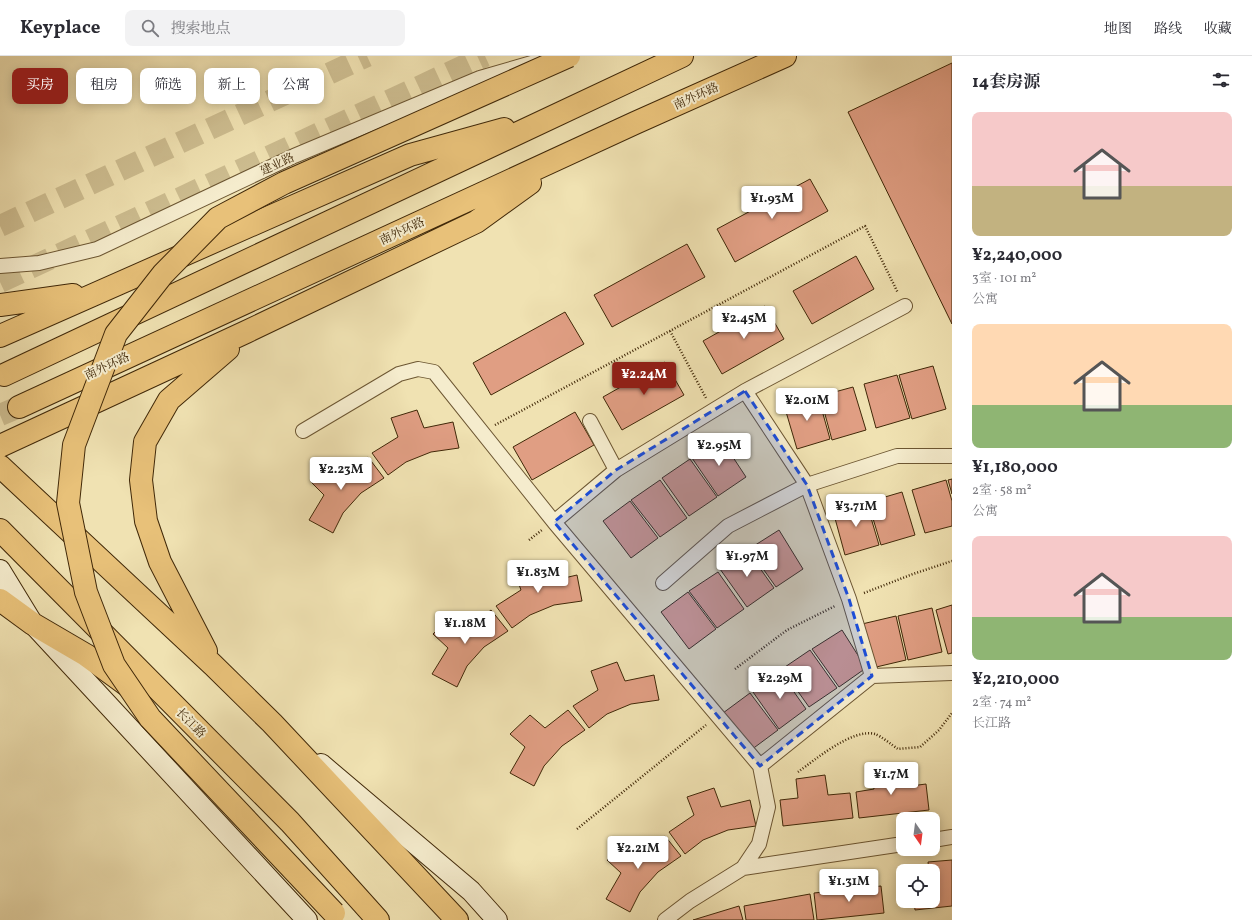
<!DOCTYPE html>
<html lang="zh">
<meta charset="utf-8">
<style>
:root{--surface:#fff;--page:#f2f2f3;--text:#2b2b33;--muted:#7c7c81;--line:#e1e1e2;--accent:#8f2418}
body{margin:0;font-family:Vollkorn,"Noto Serif SC",serif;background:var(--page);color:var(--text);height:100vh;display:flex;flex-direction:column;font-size:15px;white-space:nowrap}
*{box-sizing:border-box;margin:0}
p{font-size:13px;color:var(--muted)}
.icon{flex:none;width:22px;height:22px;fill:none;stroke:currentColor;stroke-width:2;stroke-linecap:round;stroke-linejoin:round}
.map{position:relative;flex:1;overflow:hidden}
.panel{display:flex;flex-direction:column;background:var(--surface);width:300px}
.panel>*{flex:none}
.hud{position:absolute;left:12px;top:12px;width:380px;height:36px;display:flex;gap:8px}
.needle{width:26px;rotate:166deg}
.tools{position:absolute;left:896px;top:756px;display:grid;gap:8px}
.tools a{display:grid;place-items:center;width:44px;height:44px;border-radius:8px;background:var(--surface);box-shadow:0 2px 10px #0003;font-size:20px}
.price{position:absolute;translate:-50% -34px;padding:0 9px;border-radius:4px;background:#fff;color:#222;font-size:13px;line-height:26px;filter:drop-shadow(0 1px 2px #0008)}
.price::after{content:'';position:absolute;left:50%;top:24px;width:12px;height:9px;margin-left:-6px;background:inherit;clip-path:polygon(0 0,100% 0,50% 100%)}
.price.on{background:var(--accent);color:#fff}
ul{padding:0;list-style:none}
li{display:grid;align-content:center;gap:8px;height:212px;padding:0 20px}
li span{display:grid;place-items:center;height:124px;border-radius:8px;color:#555}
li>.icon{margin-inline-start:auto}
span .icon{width:72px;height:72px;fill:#fffc;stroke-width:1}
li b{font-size:17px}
h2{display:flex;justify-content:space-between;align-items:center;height:48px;padding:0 20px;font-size:17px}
.chip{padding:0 14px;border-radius:8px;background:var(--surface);box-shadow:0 2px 10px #0003;font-size:14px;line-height:36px}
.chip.on{background:var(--accent);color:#fff}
header{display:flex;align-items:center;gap:24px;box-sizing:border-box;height:56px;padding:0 20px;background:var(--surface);border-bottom:1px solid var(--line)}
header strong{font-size:19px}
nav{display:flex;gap:22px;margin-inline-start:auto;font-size:14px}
.search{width:280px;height:36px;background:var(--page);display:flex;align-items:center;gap:10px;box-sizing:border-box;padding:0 14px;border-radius:8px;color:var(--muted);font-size:15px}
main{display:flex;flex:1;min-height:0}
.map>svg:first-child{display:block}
.building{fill:#e09e83;stroke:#402808}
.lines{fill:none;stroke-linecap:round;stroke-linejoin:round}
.highway-tunnel{stroke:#cdbd90;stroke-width:22;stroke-dasharray:22 11;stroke-linecap:butt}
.street-casing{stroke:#6c5632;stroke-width:16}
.secondary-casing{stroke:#402808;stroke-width:22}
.highway-casing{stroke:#402808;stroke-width:24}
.path{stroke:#402808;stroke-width:2.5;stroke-dasharray:1 2;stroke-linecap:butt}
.street{stroke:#f5eccd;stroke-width:14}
.secondary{stroke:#f5eccd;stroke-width:20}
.highway{stroke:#e8c179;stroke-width:22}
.highway-bridge-casing{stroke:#402808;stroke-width:24;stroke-linecap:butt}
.highway-bridge{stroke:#e8c179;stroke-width:22}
.marked{fill:#1d4ed8;fill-opacity:0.2;stroke:#1d4ed8;stroke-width:3;stroke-dasharray:8 5;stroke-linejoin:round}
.labels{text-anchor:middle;stroke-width:4;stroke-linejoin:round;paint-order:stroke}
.street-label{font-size:12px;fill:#402808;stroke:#f5eccd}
</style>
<header>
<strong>Keyplace</strong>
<div class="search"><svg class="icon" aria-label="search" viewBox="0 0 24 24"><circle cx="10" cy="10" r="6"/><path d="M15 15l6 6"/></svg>搜索地点</div>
<nav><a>地图</a><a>路线</a><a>收藏</a></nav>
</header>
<main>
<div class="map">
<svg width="952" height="864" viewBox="0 0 952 864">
<rect width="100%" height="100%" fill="#f0e2b2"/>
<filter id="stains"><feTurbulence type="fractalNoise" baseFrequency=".005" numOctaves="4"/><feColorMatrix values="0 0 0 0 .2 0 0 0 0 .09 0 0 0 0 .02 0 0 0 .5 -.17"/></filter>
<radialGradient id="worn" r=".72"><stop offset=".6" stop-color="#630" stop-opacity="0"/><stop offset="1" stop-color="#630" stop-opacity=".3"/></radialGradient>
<!-- building -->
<path class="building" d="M952 7V268L848 56Z
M810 123 828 155 735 206 717 173Z
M687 188 705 221 612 271 594 239Z
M856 200 874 233 812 268 793 235Z
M765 250 784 283 722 318 703 285Z
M565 256 584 288 491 339 473 307Z
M665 306 684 339 622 374 603 341Z
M933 310 946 353 912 363 899 319Z
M897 319 910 362 876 372 864 328Z
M853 331 866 374 832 384 820 340Z
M818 340 830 383 797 393 784 349Z
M417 354 424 372 453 366 459 392 431 396 406 406 388 419 372 397 398 381 391 362Z
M575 356 594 389 532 424 513 391Z
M721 383 746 421 718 440 692 402Z
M368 401 384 422 361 437 343 457 333 477 309 464 324 439 310 425 330 406 345 419Z
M690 403 717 441 689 460 662 422Z
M952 423V438L948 424Z
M660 424 687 462 660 481 631 444Z
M946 424 952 445V470L925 477 912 434Z
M902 436 915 479 881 489 868 446Z
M630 445 658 482 631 502 603 465Z
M866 445 879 489 845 499 833 455Z
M779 474 803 513 776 531 749 493Z
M747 494 774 532 747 551 720 513Z
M540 507 547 526 577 519 582 545 554 549 530 559 512 572 496 550 521 534 514 515Z
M718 516 744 553 717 572 689 535Z
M688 536 716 573 689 593 661 556Z
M952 549V597L948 598 936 554Z
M932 552 942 596 908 604 898 560Z
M491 554 508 575 484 591 467 610 457 631 432 618 448 592 433 578 453 559 468 573Z
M896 560 906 604 872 612 862 568Z
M842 574 866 612 839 631 812 593Z
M810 594 837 632 809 651 782 613Z
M617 606 625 625 654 619 659 644 631 648 607 658 589 672 573 650 598 634 591 615Z
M780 616 806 653 779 673 753 636Z
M750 637 778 674 751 694 723 657Z
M568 654 585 674 562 690 544 710 534 730 510 717 525 691 510 678 530 659 545 672Z
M901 711 903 731 926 728 929 754 859 762 856 736 874 733 872 714Z
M825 719 828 739 850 737 853 762 783 770 780 744 798 742 796 723Z
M714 732 721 751 750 744 756 770 728 774 703 784 685 798 669 776 694 759 687 741Z
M665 780 681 800 658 816 640 836 630 856 606 843 621 817 607 804 627 785 642 798Z
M952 804V850L915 854 914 845H933V815H929L928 806Z
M881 830 884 857 817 864 814 837Z
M810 838 814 864H746L744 850Z
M739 850 743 864H693Z"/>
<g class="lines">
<!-- highway-tunnel -->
<path class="highway-tunnel" d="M0 170 367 0
M0 226 485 0
M0 359 19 351"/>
<defs>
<path id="street" d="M0 210 39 207 97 193 294 100 480 22 535 6
M745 335 807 429 849 543 872 620
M590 365 616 414
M303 375 399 318 418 313 434 316 554 466 760 710 768 751 759 788 743 812
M554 466 616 414 745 335 905 250
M663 527 728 470 807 429 897 400H952
M760 710 872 620 952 617
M933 784 952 781
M665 864 690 845 743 812 903 788"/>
<path id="secondary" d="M0 514 33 568 307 864
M321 708 471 835 497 864"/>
<path id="highway" d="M0 249 73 239
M0 280 410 99 504 73
M4 319 682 0
M19 351 635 67 785 0
M0 390 246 276 476 166 530 127
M0 410 213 609 272 667 457 864
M0 474 290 766 378 864
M0 544 33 568 86 599 127 629
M206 595 160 506 146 465 141 424 145 386 169 344 228 293"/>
</defs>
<!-- street casing -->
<use href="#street" class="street-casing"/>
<!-- secondary casing -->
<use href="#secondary" class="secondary-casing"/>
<!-- highway casing -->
<use href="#highway" class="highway-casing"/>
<!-- path -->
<path class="path" d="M670 275 706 342
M495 369 865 170 898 237
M529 484 542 474
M864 537 913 518 952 505
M735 613 787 574 835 550
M798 716C816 703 853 672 875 678 881 680 892 689 898 693L920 691 939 674 952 657
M577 773 706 669"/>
<!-- street -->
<use href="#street" class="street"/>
<!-- secondary -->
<use href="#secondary" class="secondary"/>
<!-- highway -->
<use href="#highway" class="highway"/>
<defs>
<path id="highway-bridge" d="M334 857 150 662 114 609 86 536 68 447 74 389 116 278 163 218 218 162 284 127 569 0"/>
</defs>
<!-- highway-bridge casing -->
<use href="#highway-bridge" class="highway-bridge-casing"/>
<!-- highway-bridge -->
<use href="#highway-bridge" class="highway-bridge"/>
</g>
<!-- marked area -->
<path class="marked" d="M745 335 807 429 849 543 872 620 760 710 554 466 616 414Z"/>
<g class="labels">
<!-- street labels -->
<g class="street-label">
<text transform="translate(696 40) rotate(-24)" y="4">南外环路</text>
<text transform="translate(277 108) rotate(-25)" y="4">建业路</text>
<text transform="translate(402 175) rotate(-25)" y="4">南外环路</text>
<text transform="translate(107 310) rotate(-25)" y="4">南外环路</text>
<text transform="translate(191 667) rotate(45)" y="4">长江路</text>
</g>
</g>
<rect width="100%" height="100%" filter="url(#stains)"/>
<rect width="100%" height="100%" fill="url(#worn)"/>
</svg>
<div class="tools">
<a><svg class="needle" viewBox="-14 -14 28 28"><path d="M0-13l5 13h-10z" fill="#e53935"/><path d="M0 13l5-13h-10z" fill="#7c7c81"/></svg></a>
<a><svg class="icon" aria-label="locate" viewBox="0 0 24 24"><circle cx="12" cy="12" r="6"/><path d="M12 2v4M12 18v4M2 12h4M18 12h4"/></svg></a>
</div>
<b class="price" style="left:772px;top:164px">¥1.93M</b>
<b class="price" style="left:744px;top:284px">¥2.45M</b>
<b class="price on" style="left:644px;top:340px">¥2.24M</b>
<b class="price" style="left:807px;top:366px">¥2.01M</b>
<b class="price" style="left:719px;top:411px">¥2.95M</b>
<b class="price" style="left:341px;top:435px">¥2.23M</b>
<b class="price" style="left:856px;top:472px">¥3.71M</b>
<b class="price" style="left:747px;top:522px">¥1.97M</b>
<b class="price" style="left:538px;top:538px">¥1.83M</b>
<b class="price" style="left:465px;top:589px">¥1.18M</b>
<b class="price" style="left:780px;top:644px">¥2.29M</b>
<b class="price" style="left:891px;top:740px">¥1.7M</b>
<b class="price" style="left:638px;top:814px">¥2.21M</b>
<b class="price" style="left:849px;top:847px">¥1.31M</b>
<div class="hud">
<a class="chip on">买房</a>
<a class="chip">租房</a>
<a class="chip">筛选</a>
<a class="chip">新上</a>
<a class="chip">公寓</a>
</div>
</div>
<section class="panel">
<h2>14套房源<svg class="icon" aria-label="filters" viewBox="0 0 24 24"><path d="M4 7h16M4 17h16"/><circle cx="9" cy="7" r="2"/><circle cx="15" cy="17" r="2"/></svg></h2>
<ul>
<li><span style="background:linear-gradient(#f6c9c9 60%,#c2b280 0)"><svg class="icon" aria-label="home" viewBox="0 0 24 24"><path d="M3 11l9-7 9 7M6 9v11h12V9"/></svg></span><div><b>¥2,240,000</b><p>3室 · 101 m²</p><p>公寓</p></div></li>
<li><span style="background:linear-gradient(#ffd9b3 65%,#8fb573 0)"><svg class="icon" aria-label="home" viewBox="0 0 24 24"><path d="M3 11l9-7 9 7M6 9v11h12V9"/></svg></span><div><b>¥1,180,000</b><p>2室 · 58 m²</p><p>公寓</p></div></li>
<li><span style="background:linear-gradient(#f6c9c9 65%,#8fb573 0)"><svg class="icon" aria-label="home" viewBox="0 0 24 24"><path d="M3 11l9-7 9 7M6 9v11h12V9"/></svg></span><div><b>¥2,210,000</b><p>2室 · 74 m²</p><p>长江路</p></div></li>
</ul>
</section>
</main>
